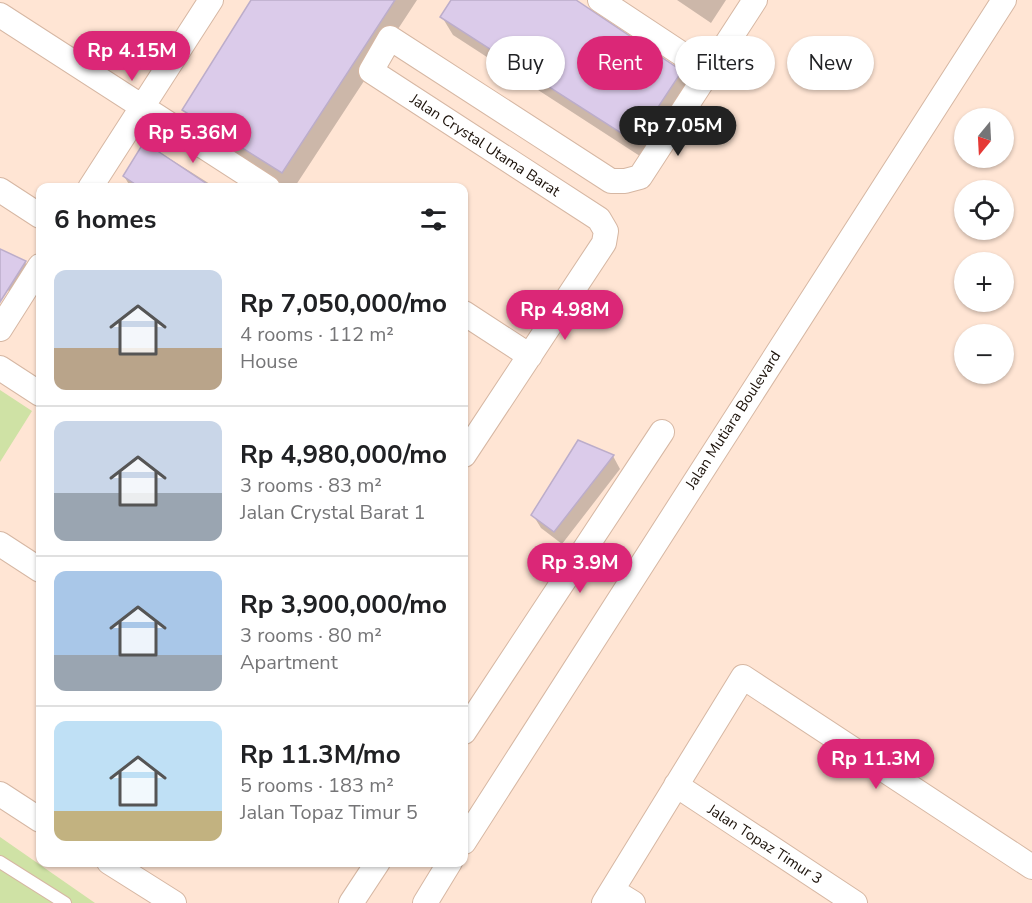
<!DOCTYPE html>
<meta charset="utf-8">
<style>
:root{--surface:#fff;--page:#f6f6f6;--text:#202124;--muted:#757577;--line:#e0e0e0;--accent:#db2777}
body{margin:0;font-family:"Nunito Sans",sans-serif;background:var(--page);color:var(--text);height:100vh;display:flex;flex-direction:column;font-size:22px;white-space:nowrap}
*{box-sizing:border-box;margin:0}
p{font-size:20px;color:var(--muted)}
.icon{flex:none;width:33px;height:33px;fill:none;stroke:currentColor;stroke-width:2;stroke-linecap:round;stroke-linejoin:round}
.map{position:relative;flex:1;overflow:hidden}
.sheet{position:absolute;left:36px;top:183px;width:432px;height:684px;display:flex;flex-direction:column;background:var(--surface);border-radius:12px;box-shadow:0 2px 4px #0004}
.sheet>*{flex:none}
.top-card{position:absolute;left:486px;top:36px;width:456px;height:54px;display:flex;gap:12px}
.needle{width:39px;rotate:198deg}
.buttons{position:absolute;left:954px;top:108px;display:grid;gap:12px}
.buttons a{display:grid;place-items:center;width:60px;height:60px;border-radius:50%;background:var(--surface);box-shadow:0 2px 4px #0004;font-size:30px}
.price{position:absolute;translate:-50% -51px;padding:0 14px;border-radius:21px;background:var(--accent);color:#fff;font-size:20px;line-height:39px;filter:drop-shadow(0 2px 3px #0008)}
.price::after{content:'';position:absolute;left:50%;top:36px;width:18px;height:14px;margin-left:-9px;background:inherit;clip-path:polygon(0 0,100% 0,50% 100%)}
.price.on{background:#222;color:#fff}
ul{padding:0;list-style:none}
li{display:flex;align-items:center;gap:18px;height:150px;padding:0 18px}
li+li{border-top:2px solid var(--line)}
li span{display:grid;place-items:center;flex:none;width:168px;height:120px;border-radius:12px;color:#555}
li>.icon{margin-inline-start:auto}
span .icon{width:72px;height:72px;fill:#fffc;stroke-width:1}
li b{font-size:26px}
h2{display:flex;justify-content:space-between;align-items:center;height:72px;padding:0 18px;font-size:26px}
.pill{padding:0 21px;border-radius:27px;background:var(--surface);box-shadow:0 2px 4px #0004;font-size:21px;line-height:54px}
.pill.on{background:var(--accent);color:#fff}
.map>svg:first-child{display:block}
.green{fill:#cfe2a5}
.shadow{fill:#0003}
.building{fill:#dbcbea;stroke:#bcadca;stroke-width:1.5}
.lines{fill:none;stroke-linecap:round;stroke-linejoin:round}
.lane-casing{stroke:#d6b7a3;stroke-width:14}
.street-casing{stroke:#d6b7a3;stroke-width:26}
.lane{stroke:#fff;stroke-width:12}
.street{stroke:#fff;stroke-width:24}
.labels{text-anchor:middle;stroke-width:5;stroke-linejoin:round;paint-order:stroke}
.street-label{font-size:15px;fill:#1b1109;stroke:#fff}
</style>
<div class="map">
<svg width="1032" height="903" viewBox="0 0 1032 903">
<rect width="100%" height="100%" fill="#ffe5d4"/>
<!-- green -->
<path class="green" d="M0 390 32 411 0 462Z
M0 837 95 903H0Z"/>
<!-- shadow -->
<path class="shadow" d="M253 0H417L294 188H288L195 128 184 110Z
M453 0H572L681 72 691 90 646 160 453 35 442 17Z
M677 0H726L711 23Z
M145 143 210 184 212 188H131L124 176Z
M0 262H25L28 268 13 293 0 286Z
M613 456 620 469 562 544 541 528 533 515Z"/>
<!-- building -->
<path class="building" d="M251 0H395L282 173 182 110Z
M451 0H576L682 71 635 142 440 17Z
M144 142 213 188H141L123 176Z
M0 249 26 261 0 302Z
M578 440 614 455 554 532 531 515Z"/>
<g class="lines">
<defs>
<path id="lane" d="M0 862 65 903"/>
<path id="street" d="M600 0 709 72
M0 15 268 188
M90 188 211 0
M0 190 40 216
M464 313 530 356
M0 329 40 266
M0 368 40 394
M464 455 604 243 606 231 599 219 371 71 390 38 611 181H625L640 177 755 0
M0 544 40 570
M464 732 662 432
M676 785 855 903
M0 794 40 820
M464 842 1004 0
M109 862 174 903
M612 890 633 903
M351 903 378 862
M425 903 450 862
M604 903 743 677 1032 867"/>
</defs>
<!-- lane casing -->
<use href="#lane" class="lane-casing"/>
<!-- street casing -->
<use href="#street" class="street-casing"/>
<!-- lane -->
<use href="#lane" class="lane"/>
<!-- street -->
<use href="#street" class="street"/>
</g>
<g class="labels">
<!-- street labels -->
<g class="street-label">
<text transform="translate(485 145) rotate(33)" y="5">Jalan Crystal Utama Barat</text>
<text transform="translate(733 420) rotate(-57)" y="5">Jalan Mutiara Boulevard</text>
<text transform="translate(765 844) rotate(33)" y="5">Jalan Topaz Timur 3</text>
</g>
</g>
</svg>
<div class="buttons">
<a><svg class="needle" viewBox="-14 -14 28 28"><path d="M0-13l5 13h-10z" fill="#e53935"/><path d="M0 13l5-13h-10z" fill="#757577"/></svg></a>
<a><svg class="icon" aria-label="locate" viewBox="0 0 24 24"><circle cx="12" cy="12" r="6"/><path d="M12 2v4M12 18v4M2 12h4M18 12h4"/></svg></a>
<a>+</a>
<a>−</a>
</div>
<b class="price" style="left:132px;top:82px">Rp 4.15M</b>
<b class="price on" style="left:678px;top:157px">Rp 7.05M</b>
<b class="price" style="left:193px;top:164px">Rp 5.36M</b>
<b class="price" style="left:565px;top:341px">Rp 4.98M</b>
<b class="price" style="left:580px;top:594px">Rp 3.9M</b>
<b class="price" style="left:876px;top:790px">Rp 11.3M</b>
<div class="top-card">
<a class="pill">Buy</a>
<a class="pill on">Rent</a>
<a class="pill">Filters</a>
<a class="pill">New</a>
</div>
<section class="sheet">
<h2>6 homes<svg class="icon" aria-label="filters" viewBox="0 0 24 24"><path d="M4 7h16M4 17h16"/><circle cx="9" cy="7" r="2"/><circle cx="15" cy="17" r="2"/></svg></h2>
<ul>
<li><span style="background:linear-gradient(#c9d6e8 65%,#b9a48a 0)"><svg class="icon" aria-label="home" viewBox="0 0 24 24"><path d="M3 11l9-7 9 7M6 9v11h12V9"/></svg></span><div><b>Rp 7,050,000/mo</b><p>4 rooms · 112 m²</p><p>House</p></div></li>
<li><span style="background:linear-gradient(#c9d6e8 60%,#9aa5b1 0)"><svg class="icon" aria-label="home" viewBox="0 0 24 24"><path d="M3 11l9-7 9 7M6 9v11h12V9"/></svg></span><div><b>Rp 4,980,000/mo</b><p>3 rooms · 83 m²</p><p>Jalan Crystal Barat 1</p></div></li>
<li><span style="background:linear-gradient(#a9c7e8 70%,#9aa5b1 0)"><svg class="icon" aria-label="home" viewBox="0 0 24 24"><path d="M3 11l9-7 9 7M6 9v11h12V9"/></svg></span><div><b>Rp 3,900,000/mo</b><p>3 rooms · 80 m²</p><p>Apartment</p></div></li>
<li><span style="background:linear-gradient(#bfe0f5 75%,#c2b280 0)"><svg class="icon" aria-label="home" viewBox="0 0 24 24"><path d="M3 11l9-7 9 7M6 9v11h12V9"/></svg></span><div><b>Rp 11.3M/mo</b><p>5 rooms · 183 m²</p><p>Jalan Topaz Timur 5</p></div></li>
</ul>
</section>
</div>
